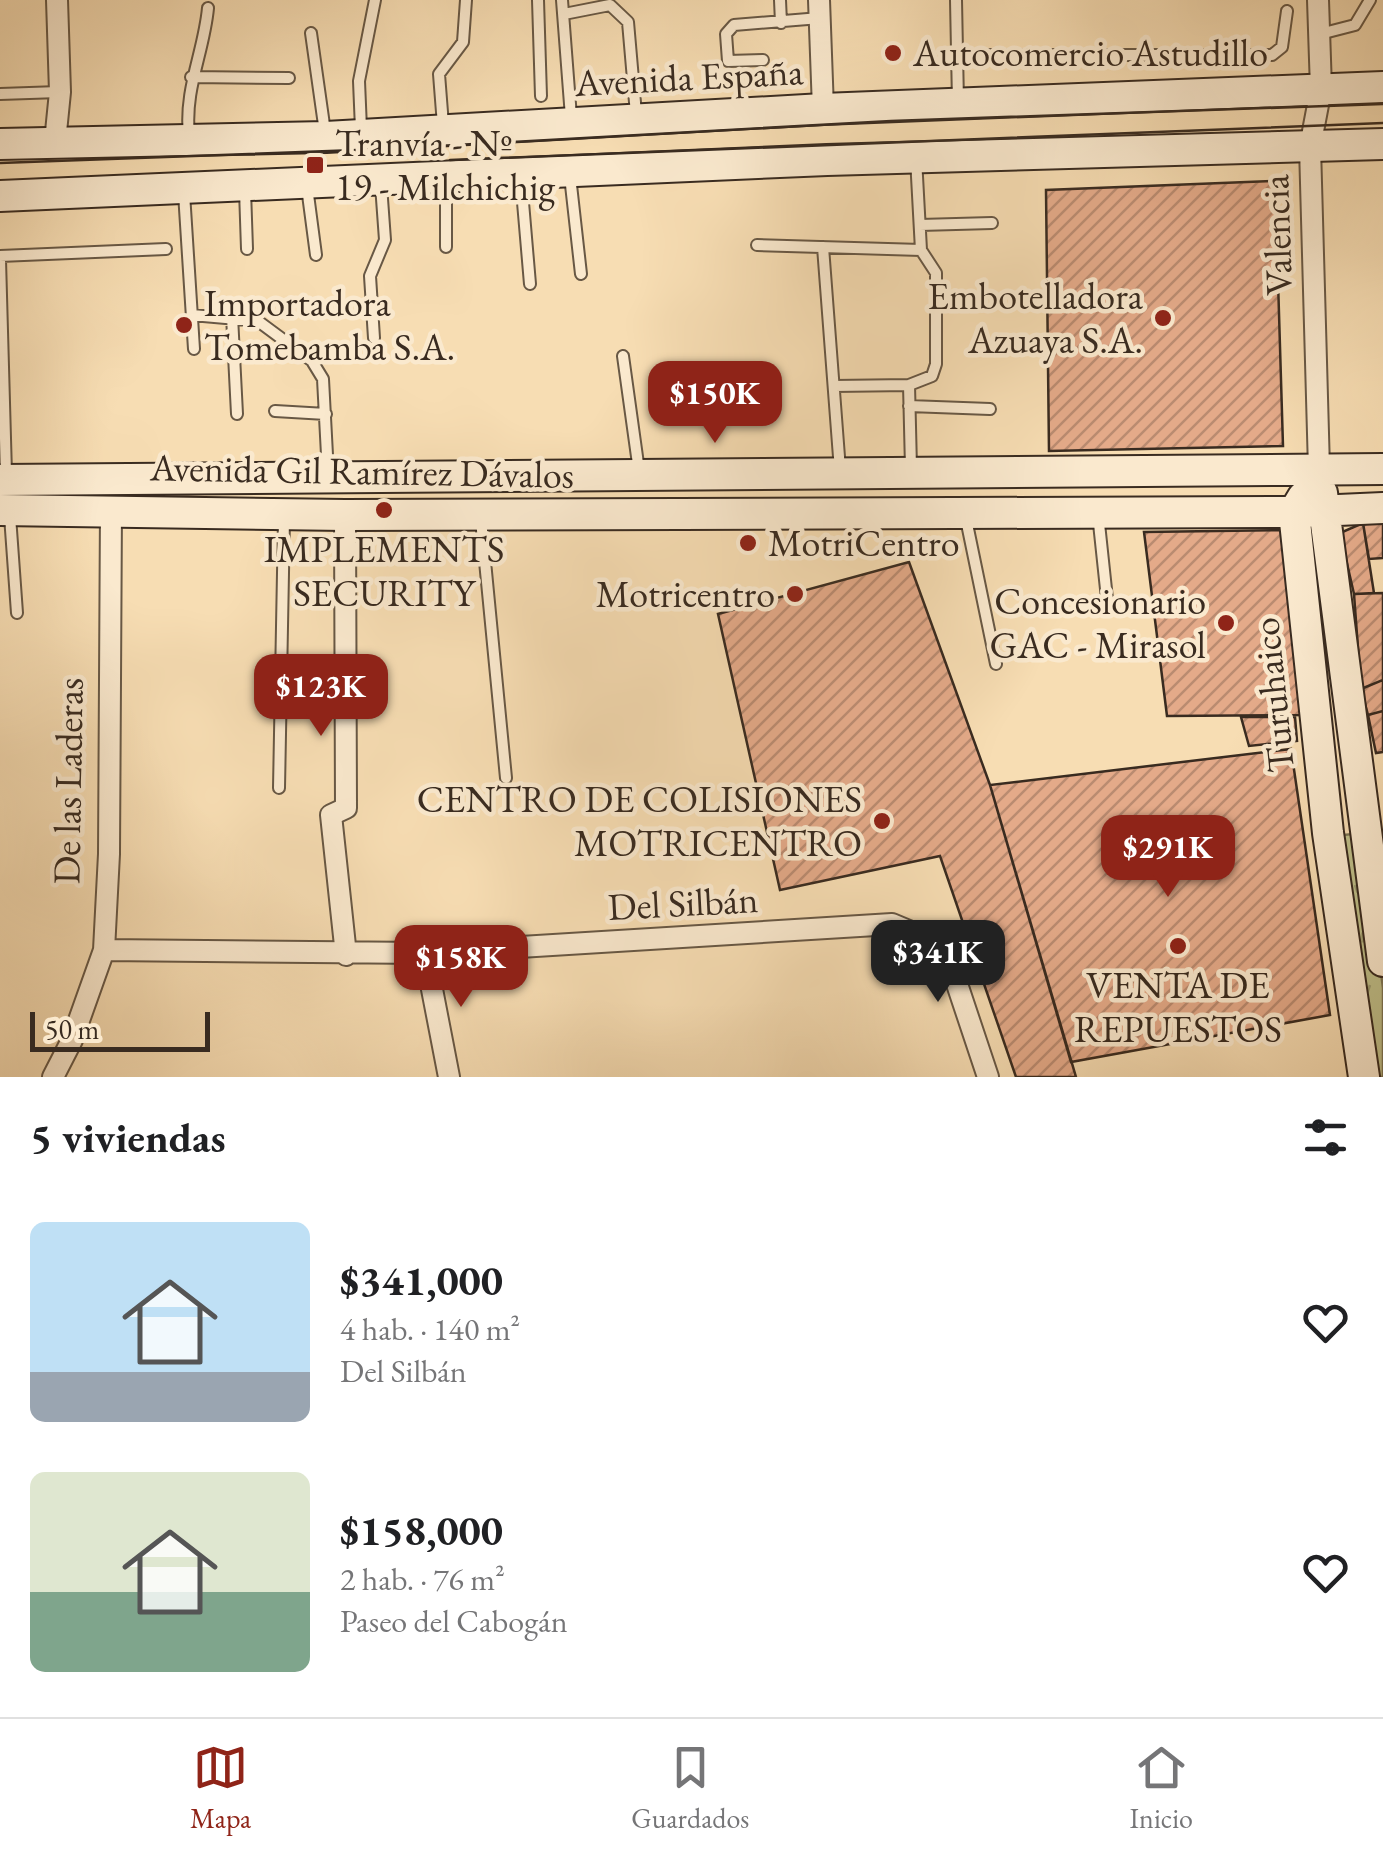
<!DOCTYPE html>
<html lang="es">
<meta charset="utf-8">
<style>
:root{--surface:#fff;--page:#f6f6f6;--text:#202124;--muted:#757577;--line:#e0e0e0;--accent:#8f2418}
body{margin:0;font-family:"EB Garamond",serif;background:var(--page);color:var(--text);height:100vh;display:flex;flex-direction:column;font-size:38px;white-space:nowrap}
*{box-sizing:border-box;margin:0}
p{font-size:32px;color:var(--muted)}
.icon{flex:none;width:55px;height:55px;fill:none;stroke:currentColor;stroke-width:2;stroke-linecap:round;stroke-linejoin:round}
.map{position:relative;height:1077px;overflow:hidden}
.drawer{display:flex;flex-direction:column;background:var(--surface);flex:1}
.drawer>*{flex:none}
.scale{position:absolute;left:30px;bottom:25px;width:180px;box-sizing:border-box;padding-left:10px;border:5px solid #392b20;border-top:0;font-size:28px;line-height:35px;white-space:nowrap;color:#392b20;-webkit-text-stroke:8px #fae9ce;paint-order:stroke}
.price{position:absolute;translate:-50% -85px;padding:0 22px;border-radius:20px;background:var(--accent);color:#fff;font-size:32px;line-height:65px;filter:drop-shadow(0 2px 5px #0008)}
.price::after{content:'';position:absolute;left:50%;top:60px;width:30px;height:22px;margin-left:-15px;background:inherit;clip-path:polygon(0 0,100% 0,50% 100%)}
.price.current{background:#222;color:#fff}
ul{padding:0;list-style:none}
li{display:flex;align-items:center;gap:30px;height:250px;padding:0 30px}
li span{display:grid;place-items:center;flex:none;width:280px;height:200px;border-radius:15px;color:#555}
li>.icon{margin-inline-start:auto}
span .icon{width:120px;height:120px;fill:#fffc;stroke-width:1}
li b{font-size:42px}
h2{display:flex;justify-content:space-between;align-items:center;height:120px;padding:0 30px;font-size:42px}
.dock{display:flex;justify-content:space-around;align-items:center;height:140px;border-top:2px solid var(--line);background:var(--surface);font-size:28px;color:var(--muted)}
.dock a{display:grid;justify-items:center;gap:5px}
.dock .current{color:var(--accent)}
.map>svg:first-child{display:block}
.grass{fill:url(#grass-tufts);stroke:#7c7656;stroke-width:2.5}
.building{fill:url(#building-hatch);stroke:#392b20;stroke-width:2.5}
.lines{fill:none;stroke-linecap:round;stroke-linejoin:round}
.lane-casing{stroke:#685845;stroke-width:14}
.street-casing{stroke:#685845;stroke-width:24}
.secondary-casing{stroke:#392b20;stroke-width:34}
.lane{stroke:#fae9ce;stroke-width:10}
.street{stroke:#fae9ce;stroke-width:20}
.secondary{stroke:#fae9ce;stroke-width:30}
.tram{stroke:#392b20;stroke-width:2.5}
.poi-dot{fill:#8f2418;stroke:#fae9ce;stroke-width:4}
.labels{text-anchor:middle;stroke-width:9;stroke-linejoin:round;paint-order:stroke}
.poi-label{font-size:38px;fill:#392b20;stroke:#fae9ce;text-anchor:start}
.street-label{font-size:38px;fill:#392b20;stroke:#fae9ce}
</style>
<div class="map">
<svg width="1383" height="1077" viewBox="0 0 1383 1077">
<defs>
<pattern id="grass-tufts" width="24" height="20" patternUnits="userSpaceOnUse" patternTransform="scale(2.5)"><rect width="24" height="20" fill="#bfc08b"/><path d="M3 7l-1-3M5 7V3M7 7l1-3M15 17l-1-3M17 17v-4M19 17l1-3" fill="none" stroke="#9c9c71"/></pattern>
<pattern id="building-hatch" width="6" height="6" patternUnits="userSpaceOnUse" patternTransform="scale(2.5)"><rect width="6" height="6" fill="#e4aa89"/><path d="M-1 1l2-2M0 6l6-6M5 7l2-2" fill="none" stroke="#ba8b70"/></pattern>
</defs>
<rect width="100%" height="100%" fill="#f7ddb3"/>
<filter id="stains"><feTurbulence type="fractalNoise" baseFrequency=".002" numOctaves="4"/><feColorMatrix values="0 0 0 0 .2 0 0 0 0 .09 0 0 0 0 .02 0 0 0 .5 -.17"/></filter>
<radialGradient id="worn" r=".72"><stop offset=".6" stop-color="#630" stop-opacity="0"/><stop offset="1" stop-color="#630" stop-opacity=".3"/></radialGradient>
<!-- grass -->
<path class="grass" d="M1363 833 1383 988V1077H1368L1332 836Z"/>
<!-- building -->
<path class="building" d="M1275 181 1283 446 1049 451 1046 190Z
M1383 522V558L1369 559 1363 523Z
M1363 523 1374 593 1354 594 1340 533Z
M1285 530 1306 715 1167 716 1144 532Z
M909 562 990 785 1076 1077H1016L940 856 780 890 718 614Z
M1383 593V680L1361 689 1354 594Z
M1383 680V711L1368 715 1361 689Z
M1383 711V752L1376 753 1368 715Z
M1241 717H1295L1297 741 1249 746Z
M1291 749 1330 1015 1071 1062 990 785Z"/>
<g class="lines">
<defs>
<path id="lane" d="M538 0 541 96
M562 0 571 117
M780 0 781 23
M956 0 958 102
M564 14 610 5 628 22 636 114
M311 33 325 132
M1320 34 1355 25 1370 0
M957 55H1272L1282 47 1287 11
M763 60 728 61 726 34 734 25 820 18
M191 77 289 78
M0 94 59 92
M443 125 439 74 463 42 466 0
M361 129 359 81 375 0
M189 135C184 89 204 52 208 8
M570 176 581 274
M521 179 530 284
M307 187 316 255
M245 190 247 249
M184 193 194 349
M920 225 992 223
M757 245 921 250 916 158
M446 247V182
M823 247 840 470
M0 256 166 249
M0 260 6 474
M192 315 258 321 312 361 323 379 328 474
M232 316 237 414
M374 338 370 276 385 240 381 185
M623 356 639 471
M909 385 932 376 936 364V273L921 250
M834 386 909 385 911 468
M909 406 990 409
M275 411 326 414
M1098 514 1108 608
M10 516 17 613
M966 519 996 664
M481 520 506 778
M279 788 284 519"/>
<path id="street" d="M819 0 823 109
M1318 0 1321 89 1310 147 1319 469
M55 142 60 92 57 0
M345 515 346 808 331 815 346 955
M104 950 425 953 892 924 935 942 949 960 988 1077
M425 953 449 1077
M53 1077 72 1040 104 950 109 854 111 508"/>
<path id="secondary" d="M0 144 326 137 823 109 1383 87
M0 196 827 160 1383 144
M0 480 1383 469
M1322 493 1383 961
M1303 497 1294 512 1328 833 1364 1077
M0 510 345 515 1294 512 1383 508"/>
</defs>
<!-- lane casing -->
<use href="#lane" class="lane-casing"/>
<!-- street casing -->
<use href="#street" class="street-casing"/>
<!-- secondary casing -->
<use href="#secondary" class="secondary-casing"/>
<!-- lane -->
<use href="#lane" class="lane"/>
<!-- street -->
<use href="#street" class="street"/>
<!-- secondary -->
<use href="#secondary" class="secondary"/>
<!-- tram -->
<path class="tram" d="M450 160 1383 123
M0 163 384 149 891 121 1383 104"/>
</g>
<!-- markers -->
<g class="poi-dot">
<circle cx="893" cy="53" r="10"/>
<rect x="305" y="155" width="20" height="20" rx="5"/>
<circle cx="1163" cy="318" r="10"/>
<circle cx="184" cy="325" r="10"/>
<circle cx="384" cy="510" r="10"/>
<circle cx="748" cy="543" r="10"/>
<circle cx="795" cy="594" r="10"/>
<circle cx="1226" cy="623" r="10"/>
<circle cx="882" cy="821" r="10"/>
<circle cx="1178" cy="946" r="10"/>
</g>
<g class="labels">
<!-- poi labels -->
<g class="poi-label">
<text x="913" y="66">Autocomercio Astudillo</text>
<text x="335" y="156">Tranvía - Nº<tspan x="335" dy="44">19 - Milchichig</tspan></text>
<text x="1143" y="309" text-anchor="end">Embotelladora<tspan x="1143" dy="44">Azuaya S.A.</tspan></text>
<text x="204" y="316">Importadora<tspan x="204" dy="44">Tomebamba S.A.</tspan></text>
<text x="768" y="556">MotriCentro</text>
<text x="384" y="562" text-anchor="middle">IMPLEMENTS<tspan x="384" dy="44">SECURITY</tspan></text>
<text x="775" y="607" text-anchor="end">Motricentro</text>
<text x="1206" y="614" text-anchor="end">Concesionario<tspan x="1206" dy="44">GAC - Mirasol</tspan></text>
<text x="862" y="812" text-anchor="end">CENTRO DE COLISIONES<tspan x="862" dy="44">MOTRICENTRO</tspan></text>
<text x="1178" y="998" text-anchor="middle">VENTA DE<tspan x="1178" dy="44">REPUESTOS</tspan></text>
</g>
<!-- street labels -->
<g class="street-label">
<text transform="translate(689 77) rotate(-3)" y="13">Avenida España</text>
<text transform="translate(1277 235) rotate(-92)" y="13">Valencia</text>
<text transform="translate(362 471) rotate(1)" y="13">Avenida Gil Ramírez Dávalos</text>
<text transform="translate(1273 695) rotate(-96)" y="13">Turuhaico</text>
<text transform="translate(68 781) rotate(-89)" y="13">De las Laderas</text>
<text transform="translate(683 903) rotate(-3)" y="13">Del Silbán</text>
</g>
</g>
<rect width="100%" height="100%" filter="url(#stains)"/>
<rect width="100%" height="100%" fill="url(#worn)"/>
</svg>
<div class="scale">50 m</div>
<b class="price" style="left:715px;top:446px">$150K</b>
<b class="price" style="left:321px;top:739px">$123K</b>
<b class="price" style="left:1168px;top:900px">$291K</b>
<b class="price current" style="left:938px;top:1005px">$341K</b>
<b class="price" style="left:461px;top:1010px">$158K</b>
</div>
<section class="drawer">
<h2>5 viviendas<svg class="icon" aria-label="filters" viewBox="0 0 24 24"><path d="M4 7h16M4 17h16"/><circle cx="9" cy="7" r="2"/><circle cx="15" cy="17" r="2"/></svg></h2>
<ul>
<li><span style="background:linear-gradient(#bfe0f5 75%,#9aa5b1 0)"><svg class="icon" aria-label="home" viewBox="0 0 24 24"><path d="M3 11l9-7 9 7M6 9v11h12V9"/></svg></span><div><b>$341,000</b><p>4 hab. · 140 m²</p><p>Del Silbán</p></div><svg class="icon" aria-label="heart" viewBox="0 0 24 24"><path d="M12 20l-8-8c-3-5 5-10 8-4 3-6 11-1 8 4z"/></svg></li>
<li><span style="background:linear-gradient(#dfe7d0 60%,#7fa58c 0)"><svg class="icon" aria-label="home" viewBox="0 0 24 24"><path d="M3 11l9-7 9 7M6 9v11h12V9"/></svg></span><div><b>$158,000</b><p>2 hab. · 76 m²</p><p>Paseo del Cabogán</p></div><svg class="icon" aria-label="heart" viewBox="0 0 24 24"><path d="M12 20l-8-8c-3-5 5-10 8-4 3-6 11-1 8 4z"/></svg></li>
</ul>
</section>
<nav class="dock">
<a class="current"><svg class="icon" aria-label="map" viewBox="0 0 24 24"><path d="M3 6l6-2 6 2 6-2v14l-6 2-6-2-6 2zM9 4v14M15 6v14"/></svg>Mapa</a>
<a><svg class="icon" aria-label="saved" viewBox="0 0 24 24"><path d="M7 4h10v16l-5-4-5 4z"/></svg>Guardados</a>
<a><svg class="icon" aria-label="home" viewBox="0 0 24 24"><path d="M3 11l9-7 9 7M6 9v11h12V9"/></svg>Inicio</a>
</nav>
